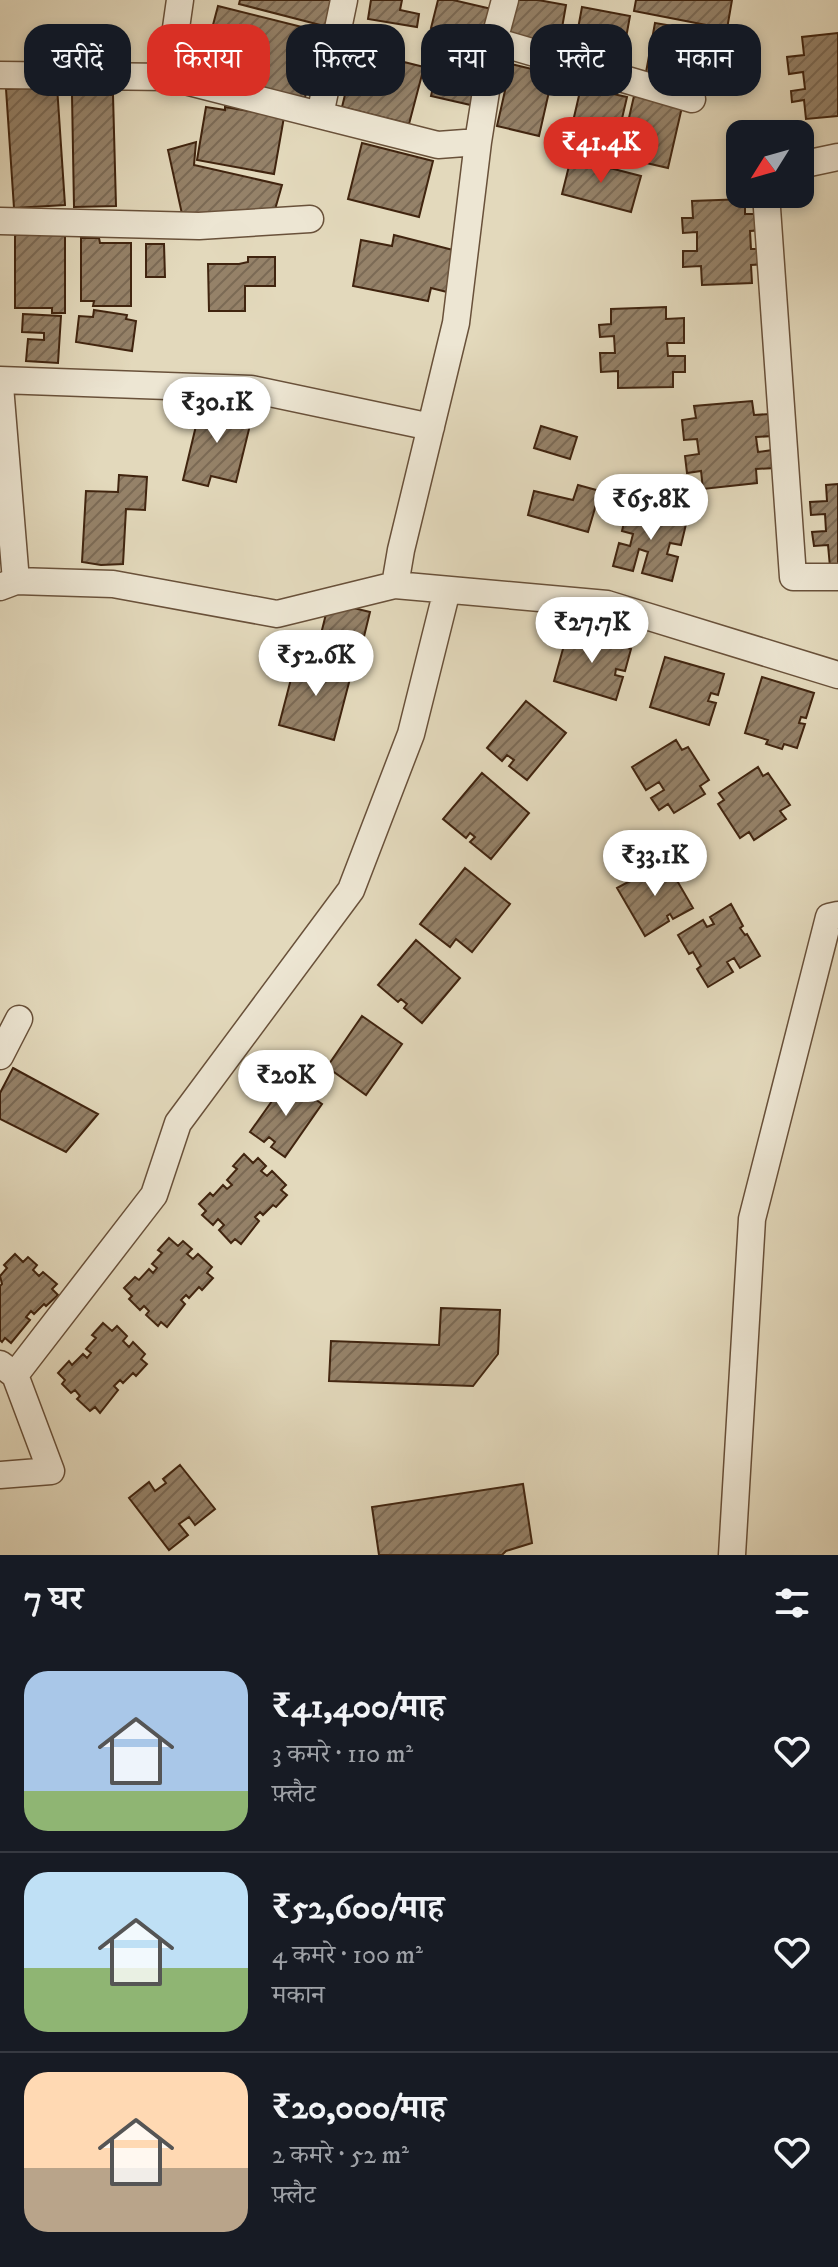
<!DOCTYPE html>
<html lang="hi">
<meta charset="utf-8">
<style>
:root{--surface:#171b24;--page:#242831;--text:#f1f3f6;--muted:#9ea1a6;--line:#363941;--accent:#d93025}
body{margin:0;font-family:"IM FELL DW Pica","Noto Serif Devanagari",serif;background:var(--page);color:var(--text);height:100vh;display:flex;flex-direction:column;font-size:30px;white-space:nowrap}
*{box-sizing:border-box;margin:0}
p{font-size:26px;color:var(--muted)}
.icon{flex:none;width:44px;height:44px;fill:none;stroke:currentColor;stroke-width:2;stroke-linecap:round;stroke-linejoin:round}
.map{position:relative;height:1555px;overflow:hidden}
.side{display:flex;flex-direction:column;background:var(--surface);flex:1}
.side>*{flex:none}
.hud{position:absolute;left:24px;top:24px;width:790px;height:72px;display:flex;gap:16px}
.needle{width:52px;rotate:233deg}
.controls{position:absolute;left:726px;top:120px;display:grid;gap:16px}
.controls a{display:grid;place-items:center;width:88px;height:88px;border-radius:16px;background:var(--surface);box-shadow:0 4px 12px #0003;font-size:40px}
.price{position:absolute;translate:-50% -68px;padding:0 18px;border-radius:28px;background:#fff;color:#222;font-size:26px;line-height:52px;filter:drop-shadow(0 2px 4px #0008)}
.price::after{content:'';position:absolute;left:50%;top:48px;width:24px;height:18px;margin-left:-12px;background:inherit;clip-path:polygon(0 0,100% 0,50% 100%)}
.price.on{background:var(--accent);color:#fff}
ul{padding:0;list-style:none}
li{display:flex;align-items:center;gap:24px;height:200px;padding:0 24px}
li+li{border-top:2px solid var(--line)}
li span{display:grid;place-items:center;flex:none;width:224px;height:160px;border-radius:24px;color:#555}
li>.icon{margin-inline-start:auto}
span .icon{width:96px;height:96px;fill:#fffc;stroke-width:1}
li b{font-size:34px}
h2{display:flex;justify-content:space-between;align-items:center;height:96px;padding:0 24px;font-size:34px}
.chip{padding:0 28px;border-radius:24px;background:var(--surface);box-shadow:0 4px 12px #0003;font-size:28px;line-height:72px}
.chip.on{background:var(--accent);color:#fff}
.map>svg:first-child{display:block}
.building{fill:url(#building-hatch);stroke:#40240f;stroke-width:2}
.lines{fill:none;stroke-linecap:round;stroke-linejoin:round}
.street-casing{stroke:#69513a;stroke-width:29}
.street{stroke:#ede6d3;stroke-width:26}
</style>
<div class="map">
<svg width="838" height="1555" viewBox="0 0 838 1555">
<defs>
<pattern id="building-hatch" width="6" height="6" patternUnits="userSpaceOnUse" patternTransform="scale(2)"><rect width="6" height="6" fill="#958269"/><path d="M-1 1l2-2M0 6l6-6M5 7l2-2" fill="none" stroke="#7b6a55"/></pattern>
</defs>
<rect width="100%" height="100%" fill="#e3d9bc"/>
<filter id="stains"><feTurbulence type="fractalNoise" baseFrequency=".0025" numOctaves="4"/><feColorMatrix values="0 0 0 0 .2 0 0 0 0 .09 0 0 0 0 .02 0 0 0 .5 -.17"/></filter>
<radialGradient id="worn" r=".72"><stop offset=".6" stop-color="#630" stop-opacity="0"/><stop offset="1" stop-color="#630" stop-opacity=".3"/></radialGradient>
<!-- building -->
<path class="building" d="M240 0H335L328 27 239 4Z
M371 0H402L400 10 419 14 417 27 368 19Z
M438 0H453L496 10 488 41 431 28Z
M513 0H538L566 5 559 45 507 35Z
M636 0H732L727 29 634 11Z
M218 6 322 32 304 101 200 74Z
M582 7 630 16 621 65 573 56Z
M655 23 702 31 692 87 645 78Z
M838 33V116L806 119 804 100 792 102 791 91 805 89 803 72 789 74 787 57 804 55 802 37Z
M444 40 487 51 475 106 431 96Z
M356 50 424 67 409 124 342 107Z
M511 64 553 74 539 136 497 126Z
M57 86 65 205 14 208 6 89Z
M581 87 627 97 614 153 568 143Z
M72 95H113L116 206 74 207Z
M634 96 682 107 668 168 620 157Z
M206 107 225 110V107L284 117 274 174 197 160Z
M196 142 194 165 282 185 274 213 182 214 168 150Z
M362 143 433 161 419 217 348 199Z
M571 158 641 176 631 212 562 194Z
M745 199V214H766V230L750 231 751 249H767V264L751 265 752 283 702 285 701 266 683 267V251H697V232L683 233 682 218H693L692 201Z
M15 234H65V313H52V308H15Z
M394 235 457 251 447 292 431 288 428 301 353 286 361 240 392 246Z
M81 238H99L100 243H131V306H93L94 301H81Z
M146 244H164L165 277H146Z
M248 257H275V286H245V311H209L208 264H239L248 262Z
M666 307V319L684 318V343H667L668 356H685V372H673V387L618 388V371L601 372 600 353H615L614 336 600 337 599 325 611 324V309Z
M94 310 127 315 126 319 136 321 132 351 76 342 79 316 93 317Z
M23 314 61 316 58 363 26 361 28 339 44 340V333L22 332Z
M752 401 754 415 770 414 772 436 756 437 758 452 773 450 775 468 756 469 757 483 703 489 701 471 687 473 685 456 699 454 697 439 684 440 682 420 696 418 694 406Z
M216 404 252 417 236 482 211 476 208 486 183 480 201 405 215 408Z
M541 426 577 437 570 459 534 448Z
M119 475 147 477 145 510 126 509 123 564 101 565 82 562 86 491 118 492Z
M838 484V566L830 567 828 545 814 546 812 532 826 531 825 514 811 515 810 502 827 501 826 485Z
M578 485 600 491 588 532 528 515 534 491 573 500Z
M628 505 654 512 651 521 660 523 662 514 687 520 681 545 670 543 667 554 678 557 672 581 642 573 648 552 639 549 633 571 613 566 619 543 630 546 633 534 622 531Z
M329 602 370 612 358 661 317 650Z
M568 631 631 649 625 671 616 669 615 675 623 677 616 700 554 681Z
M297 656 352 671 334 740 279 725Z
M665 657 724 674 718 695 711 693 708 701 716 703 709 725 650 707Z
M762 677 814 693 806 718 801 717 799 723 805 724 797 748 784 744 782 749 766 744 768 740 745 733Z
M526 701 566 733 527 780 509 766 514 760 507 755 502 761 487 748Z
M676 740 682 750 688 747 709 780 700 786 705 794 674 813 668 804 659 810 651 798 664 790 659 782 646 790 632 767Z
M758 767 763 776 768 773 790 805 780 811 786 819 754 840 749 832 740 838 718 804 724 800 719 793Z
M482 773 529 813 491 859 470 842 475 837 470 833 466 838 443 819Z
M665 860 693 908 673 919 670 914 667 916 669 921 645 936 617 888 641 875 644 880 648 877 645 872Z
M465 868 510 904 472 952 456 939 450 947 420 924Z
M731 904 743 926 740 928 745 935 747 934 760 956 740 968 734 958 727 962 733 972 708 987 697 969 701 966 693 952 689 954 678 935 703 920 707 927 714 924 710 917Z
M416 940 460 978 422 1023 404 1008 407 1004 401 999 398 1002 378 985Z
M362 1016 402 1044 366 1095 327 1067Z
M13 1068 98 1114 66 1152 0 1119V1093Z
M287 1080 322 1104 285 1157 271 1147 275 1142 269 1137 264 1142 250 1132Z
M244 1154 253 1163 258 1158 266 1166 261 1171 267 1176 272 1171 286 1185 281 1190 287 1195 276 1207 273 1205 263 1215 260 1212 255 1217 259 1221 241 1244 235 1239 231 1243 219 1230 224 1225 218 1219 213 1225 202 1215 206 1211 199 1204 210 1193 213 1196 223 1185 227 1189 232 1185 227 1180 237 1169 233 1166Z
M169 1238 178 1246 183 1241 192 1249 187 1254 193 1259 198 1254 212 1267 207 1273 213 1278 202 1290 199 1287 189 1298 186 1295 181 1300 185 1304 167 1327 161 1322 158 1326 146 1315 149 1311 144 1306 140 1310 129 1299 132 1296 124 1288 135 1277 139 1280 149 1269 153 1273 157 1268 152 1264 162 1253 158 1250Z
M15 1254 23 1262 28 1257 37 1265 33 1270 39 1276 43 1272 57 1284 52 1289 58 1295 46 1306 44 1304 34 1314 31 1311 26 1317 30 1320 11 1343 5 1338 2 1342 0 1340V1286L2 1284 0 1276 7 1268 4 1265Z
M441 1308 500 1310 498 1354 473 1386 329 1381 331 1341 439 1345Z
M103 1323 112 1331 117 1326 127 1336 123 1341 129 1347 133 1342 145 1354 141 1359 147 1364 136 1376 133 1373 123 1383 120 1380 114 1386 118 1390 100 1413 95 1407 90 1411 77 1399 80 1396 75 1390 71 1393 62 1384 65 1380 58 1373 69 1361 72 1365 83 1354 87 1358 91 1353 86 1349 96 1338 92 1335Z
M180 1465 215 1509 195 1525 189 1517 179 1524 188 1535 169 1550 129 1498 149 1482 155 1491 166 1483 163 1479Z
M523 1484 532 1543 506 1551 502 1555H379L372 1507Z"/>
<g class="lines">
<defs>
<path id="street" d="M494 41 692 99
M0 75 169 77 438 145 478 142 456 323 401 550 395 585
M169 77 180 0
M320 115 344 0
M478 142 494 41 505 0
M800 165 838 157
M766 194 793 577H838
M0 221 199 226 310 219
M0 380 251 389 431 427
M0 386 16 581
M0 587 16 581 113 584 277 614 395 585 607 604 838 675
M0 1056 19 1019
M0 1364 15 1375 51 1471 0 1475
M15 1375 154 1195 178 1123 351 890 411 734 447 590
M732 1555 752 1219 829 917 838 915"/>
</defs>
<!-- street casing -->
<use href="#street" class="street-casing"/>
<!-- street -->
<use href="#street" class="street"/>
</g>
<rect width="100%" height="100%" filter="url(#stains)"/>
<rect width="100%" height="100%" fill="url(#worn)"/>
</svg>
<div class="controls">
<a><svg class="needle" viewBox="-14 -14 28 28"><path d="M0-13l5 13h-10z" fill="#e53935"/><path d="M0 13l5-13h-10z" fill="#9ea1a6"/></svg></a>
</div>
<b class="price on" style="left:601px;top:185px">₹41.4K</b>
<b class="price" style="left:217px;top:445px">₹30.1K</b>
<b class="price" style="left:651px;top:542px">₹65.8K</b>
<b class="price" style="left:592px;top:665px">₹27.7K</b>
<b class="price" style="left:316px;top:698px">₹52.6K</b>
<b class="price" style="left:655px;top:898px">₹33.1K</b>
<b class="price" style="left:286px;top:1118px">₹20K</b>
<div class="hud">
<a class="chip">खरीदें</a>
<a class="chip on">किराया</a>
<a class="chip">फ़िल्टर</a>
<a class="chip">नया</a>
<a class="chip">फ़्लैट</a>
<a class="chip">मकान</a>
</div>
</div>
<section class="side">
<h2>7 घर<svg class="icon" aria-label="filters" viewBox="0 0 24 24"><path d="M4 7h16M4 17h16"/><circle cx="9" cy="7" r="2"/><circle cx="15" cy="17" r="2"/></svg></h2>
<ul>
<li><span style="background:linear-gradient(#a9c7e8 75%,#8fb573 0)"><svg class="icon" aria-label="home" viewBox="0 0 24 24"><path d="M3 11l9-7 9 7M6 9v11h12V9"/></svg></span><div><b>₹41,400/माह</b><p>3 कमरे · 110 m²</p><p>फ़्लैट</p></div><svg class="icon" aria-label="heart" viewBox="0 0 24 24"><path d="M12 20l-8-8c-3-5 5-10 8-4 3-6 11-1 8 4z"/></svg></li>
<li><span style="background:linear-gradient(#bfe0f5 60%,#8fb573 0)"><svg class="icon" aria-label="home" viewBox="0 0 24 24"><path d="M3 11l9-7 9 7M6 9v11h12V9"/></svg></span><div><b>₹52,600/माह</b><p>4 कमरे · 100 m²</p><p>मकान</p></div><svg class="icon" aria-label="heart" viewBox="0 0 24 24"><path d="M12 20l-8-8c-3-5 5-10 8-4 3-6 11-1 8 4z"/></svg></li>
<li><span style="background:linear-gradient(#ffd9b3 60%,#b9a48a 0)"><svg class="icon" aria-label="home" viewBox="0 0 24 24"><path d="M3 11l9-7 9 7M6 9v11h12V9"/></svg></span><div><b>₹20,000/माह</b><p>2 कमरे · 52 m²</p><p>फ़्लैट</p></div><svg class="icon" aria-label="heart" viewBox="0 0 24 24"><path d="M12 20l-8-8c-3-5 5-10 8-4 3-6 11-1 8 4z"/></svg></li>
</ul>
</section>
